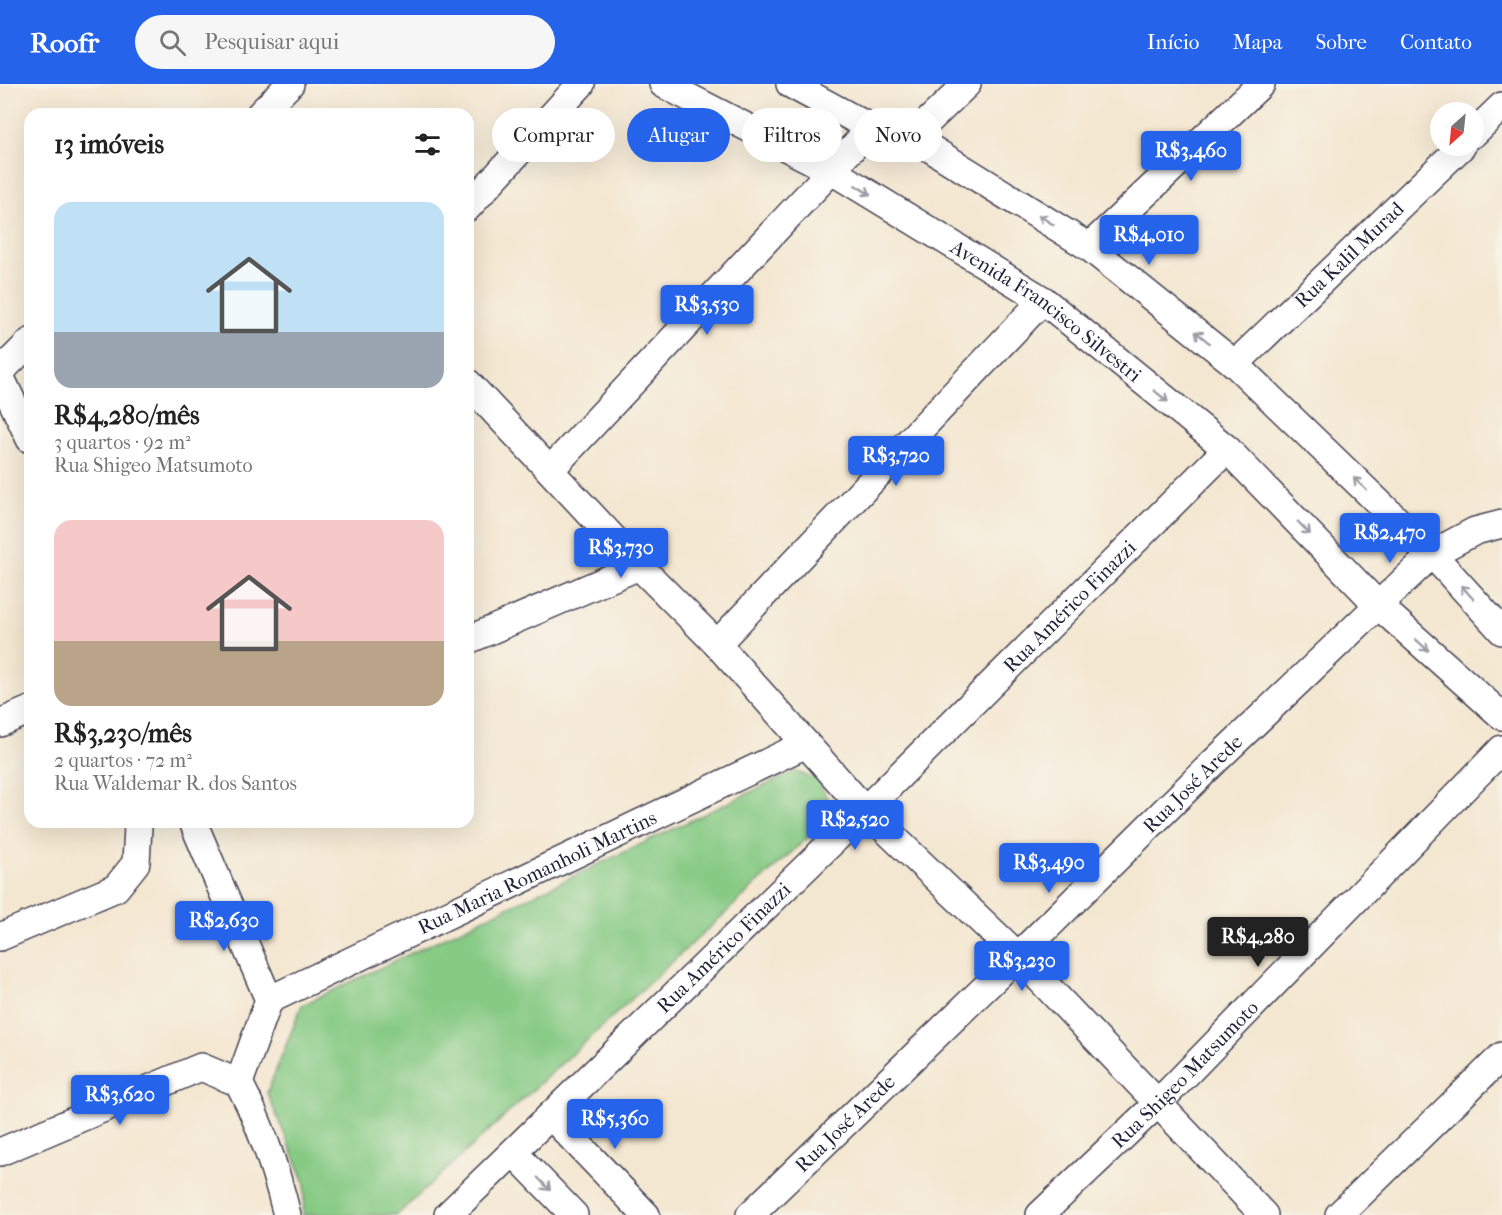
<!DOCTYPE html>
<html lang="pt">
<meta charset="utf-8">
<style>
:root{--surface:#fff;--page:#f6f6f6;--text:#222;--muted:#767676;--accent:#2563eb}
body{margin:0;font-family:"IM FELL French Canon",serif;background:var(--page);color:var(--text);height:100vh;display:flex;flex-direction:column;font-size:22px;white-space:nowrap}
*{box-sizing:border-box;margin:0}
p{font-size:20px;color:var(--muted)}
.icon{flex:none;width:33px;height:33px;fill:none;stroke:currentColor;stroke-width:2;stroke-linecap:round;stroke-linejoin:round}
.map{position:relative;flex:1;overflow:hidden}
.drawer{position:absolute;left:24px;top:24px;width:450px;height:720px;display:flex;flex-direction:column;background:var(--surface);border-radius:18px;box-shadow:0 6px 24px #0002}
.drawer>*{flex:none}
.top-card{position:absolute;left:492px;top:24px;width:570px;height:54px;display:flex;gap:12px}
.needle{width:39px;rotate:207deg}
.buttons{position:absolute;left:1430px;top:18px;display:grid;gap:12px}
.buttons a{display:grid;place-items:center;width:54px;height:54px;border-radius:50%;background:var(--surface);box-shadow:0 6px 24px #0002;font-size:30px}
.price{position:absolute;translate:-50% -51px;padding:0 14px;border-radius:6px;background:var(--accent);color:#fff;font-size:20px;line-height:39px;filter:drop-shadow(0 2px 3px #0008)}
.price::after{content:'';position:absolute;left:50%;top:36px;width:18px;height:14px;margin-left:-9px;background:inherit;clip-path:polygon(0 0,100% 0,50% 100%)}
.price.current{background:#222;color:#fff}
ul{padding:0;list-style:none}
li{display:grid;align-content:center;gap:12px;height:318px;padding:0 30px}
li span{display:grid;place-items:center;height:186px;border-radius:18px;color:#555}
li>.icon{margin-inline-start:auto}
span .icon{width:108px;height:108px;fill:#fffc;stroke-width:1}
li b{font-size:26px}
h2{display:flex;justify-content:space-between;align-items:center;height:72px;padding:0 30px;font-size:26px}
.tag{padding:0 21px;border-radius:27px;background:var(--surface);box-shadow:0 6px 24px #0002;font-size:21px;line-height:54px}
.tag.current{background:var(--accent);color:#fff}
header{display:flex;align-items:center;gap:36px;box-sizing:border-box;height:84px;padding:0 30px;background:var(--accent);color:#fff}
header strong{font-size:28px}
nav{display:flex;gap:33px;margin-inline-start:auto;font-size:21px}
.search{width:420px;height:54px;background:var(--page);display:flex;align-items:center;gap:15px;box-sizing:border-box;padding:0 21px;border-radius:33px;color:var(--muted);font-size:22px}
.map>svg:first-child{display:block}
.green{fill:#86ca84;stroke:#547660;stroke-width:1.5}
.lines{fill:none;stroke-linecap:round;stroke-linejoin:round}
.minor-casing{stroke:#424052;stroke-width:30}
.minor{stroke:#fff;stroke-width:27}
.oneway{stroke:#9c9ca7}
.labels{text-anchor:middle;stroke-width:4.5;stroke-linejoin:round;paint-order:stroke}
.street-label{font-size:20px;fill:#22223b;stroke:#f7f3e8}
</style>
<header>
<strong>Roofr</strong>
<div class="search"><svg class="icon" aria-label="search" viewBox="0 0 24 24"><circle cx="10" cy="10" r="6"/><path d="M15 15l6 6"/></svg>Pesquisar aqui</div>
<nav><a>Início</a><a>Mapa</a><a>Sobre</a><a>Contato</a></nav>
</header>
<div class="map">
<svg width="1502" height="1131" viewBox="0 0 1502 1131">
<rect width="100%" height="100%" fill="#f7f3e8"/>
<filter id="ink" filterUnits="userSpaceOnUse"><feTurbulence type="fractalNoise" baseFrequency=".0167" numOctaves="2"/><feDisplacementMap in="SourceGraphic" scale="12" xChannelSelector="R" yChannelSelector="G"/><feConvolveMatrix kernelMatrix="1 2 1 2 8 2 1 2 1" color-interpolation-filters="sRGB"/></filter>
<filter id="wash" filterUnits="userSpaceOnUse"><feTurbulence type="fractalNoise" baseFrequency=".008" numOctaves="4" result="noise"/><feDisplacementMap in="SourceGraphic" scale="24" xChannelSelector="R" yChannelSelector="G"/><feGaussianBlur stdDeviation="1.35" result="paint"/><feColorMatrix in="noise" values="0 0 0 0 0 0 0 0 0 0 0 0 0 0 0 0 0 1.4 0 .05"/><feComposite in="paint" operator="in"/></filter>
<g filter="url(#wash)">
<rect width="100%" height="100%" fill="#f4e7d1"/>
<!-- green -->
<path class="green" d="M795 687 819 697 834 729 397 1131H303L305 1098 267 1009 302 921Z"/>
</g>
<g filter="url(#ink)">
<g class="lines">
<defs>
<g id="minor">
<path id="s1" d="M663 0 832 87 1043 216 1227 365 1379 522 1502 632"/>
<path d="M790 0 871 44 912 53 1089 163 1235 280 1432 470 1502 547"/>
<path d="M260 30 290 0"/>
<path d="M1473 50 1502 22"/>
<path d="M912 53 967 0"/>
<path d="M468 123 581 0"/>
<path d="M1089 163 1261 0"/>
<path id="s2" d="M1235 280 1462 62"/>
<path d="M0 288 30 258"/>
<path d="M0 292 30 355"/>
<path d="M468 299 639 482 717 560 865 726 1018 872 1264 1131"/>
<path d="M550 386 871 44"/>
<path d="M468 556 639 482"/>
<path d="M717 560 1043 216"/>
<path d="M0 639 30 626"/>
<path d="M193 738 269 916 239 999"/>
<path d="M0 853 116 804 136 779 138 743 136 738"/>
<path id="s3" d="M269 916 806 660"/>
<path d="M239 999C261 1041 276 1086 287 1131"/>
<path d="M551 1032 646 1131"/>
<path d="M0 1068 201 983 239 999"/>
<path d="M514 1069 574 1131"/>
<path id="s4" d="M448 1131 865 726 1227 365"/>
<path id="s5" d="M750 1131 1018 872 1215 677 1432 470 1475 447 1502 440"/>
<path id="s6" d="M1040 1131 1158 1019 1502 665"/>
<path d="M1339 1131 1502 972"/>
</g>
</defs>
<!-- minor casing -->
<use href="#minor" class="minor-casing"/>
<!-- minor -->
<use href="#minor" class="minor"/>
</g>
<!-- one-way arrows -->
<defs><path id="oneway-shaft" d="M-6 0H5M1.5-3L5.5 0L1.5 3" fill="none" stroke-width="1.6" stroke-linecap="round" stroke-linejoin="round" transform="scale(1.5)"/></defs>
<g class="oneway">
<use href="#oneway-shaft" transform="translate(863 106) rotate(31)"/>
<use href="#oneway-shaft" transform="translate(1046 136) rotate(-148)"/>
<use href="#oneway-shaft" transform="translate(1202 253) rotate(-141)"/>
<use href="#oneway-shaft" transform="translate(1161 312) rotate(39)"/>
<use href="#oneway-shaft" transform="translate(1360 400) rotate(-136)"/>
<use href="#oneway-shaft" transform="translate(1304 444) rotate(46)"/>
<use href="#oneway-shaft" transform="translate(1467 508) rotate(-132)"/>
<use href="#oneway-shaft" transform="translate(1422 561) rotate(42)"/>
<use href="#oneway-shaft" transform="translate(544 1100) rotate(46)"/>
</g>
</g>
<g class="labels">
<!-- street labels -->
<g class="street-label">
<text dy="7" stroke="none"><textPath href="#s2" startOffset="158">Rua Kalil Murad</textPath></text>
<text dy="7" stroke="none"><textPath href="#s1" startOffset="446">Avenida Francisco Silvestri</textPath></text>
<text dy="7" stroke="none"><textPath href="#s4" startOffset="870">Rua Américo Finazzi</textPath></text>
<text dy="7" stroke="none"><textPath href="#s5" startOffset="618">Rua José Arede</textPath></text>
<text dy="7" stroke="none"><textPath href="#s3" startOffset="297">Rua Maria Romanholi Martins</textPath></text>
<text dy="7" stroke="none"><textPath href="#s4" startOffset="384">Rua Américo Finazzi</textPath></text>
<text dy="7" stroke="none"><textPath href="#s6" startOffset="202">Rua Shigeo Matsumoto</textPath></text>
<text dy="7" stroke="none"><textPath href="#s5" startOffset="132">Rua José Arede</textPath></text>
</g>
</g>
</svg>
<div class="buttons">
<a><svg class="needle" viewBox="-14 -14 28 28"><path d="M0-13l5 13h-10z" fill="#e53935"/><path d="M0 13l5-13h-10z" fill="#767676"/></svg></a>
</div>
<b class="price" style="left:1191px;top:98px">R$3,460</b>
<b class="price" style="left:1149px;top:182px">R$4,010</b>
<b class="price" style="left:707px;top:252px">R$3,530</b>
<b class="price" style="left:896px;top:403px">R$3,720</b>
<b class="price" style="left:1390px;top:480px">R$2,470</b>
<b class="price" style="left:621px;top:495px">R$3,730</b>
<b class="price" style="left:855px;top:767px">R$2,520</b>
<b class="price" style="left:1049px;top:810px">R$3,490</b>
<b class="price" style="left:224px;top:868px">R$2,630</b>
<b class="price current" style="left:1258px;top:884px">R$4,280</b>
<b class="price" style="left:1022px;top:908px">R$3,230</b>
<b class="price" style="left:120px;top:1042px">R$3,620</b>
<b class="price" style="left:615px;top:1066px">R$5,360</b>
<div class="top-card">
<a class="tag">Comprar</a>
<a class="tag current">Alugar</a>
<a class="tag">Filtros</a>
<a class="tag">Novo</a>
</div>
<section class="drawer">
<h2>13 imóveis<svg class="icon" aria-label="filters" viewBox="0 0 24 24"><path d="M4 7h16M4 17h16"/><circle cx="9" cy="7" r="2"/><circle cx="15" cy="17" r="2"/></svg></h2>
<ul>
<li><span style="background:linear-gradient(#bfe0f5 70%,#9aa5b1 0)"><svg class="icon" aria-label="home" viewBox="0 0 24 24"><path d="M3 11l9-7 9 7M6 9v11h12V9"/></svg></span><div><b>R$4,280/mês</b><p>3 quartos · 92 m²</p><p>Rua Shigeo Matsumoto</p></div></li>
<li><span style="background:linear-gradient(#f6c9c9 65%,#b9a48a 0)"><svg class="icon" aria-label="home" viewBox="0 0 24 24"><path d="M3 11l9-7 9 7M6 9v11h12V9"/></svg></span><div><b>R$3,230/mês</b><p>2 quartos · 72 m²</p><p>Rua Waldemar R. dos Santos</p></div></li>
</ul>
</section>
</div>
